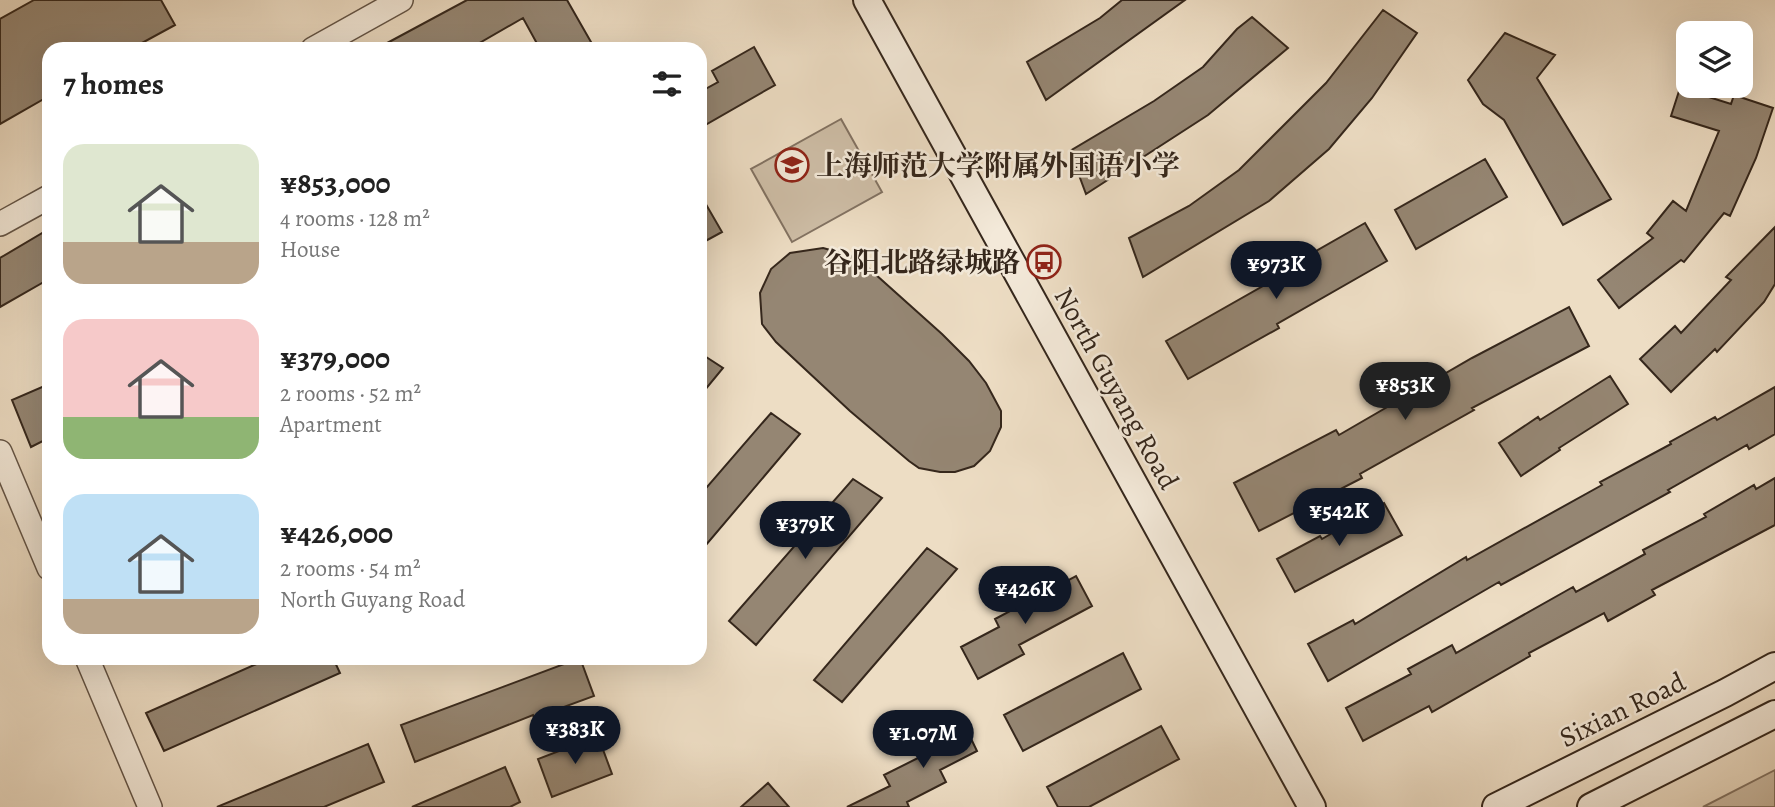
<!DOCTYPE html>
<meta charset="utf-8">
<style>
:root{--surface:#fff;--page:#f2f2f2;--text:#222;--muted:#767676;--accent:#111827}
body{margin:0;font-family:Alegreya,"Noto Serif SC",serif;background:var(--page);color:var(--text);height:100vh;display:flex;flex-direction:column;font-size:26px;white-space:nowrap}
*{box-sizing:border-box;margin:0}
p{font-size:23px;color:var(--muted)}
.icon{flex:none;width:38px;height:38px;fill:none;stroke:currentColor;stroke-width:2;stroke-linecap:round;stroke-linejoin:round}
.map{position:relative;flex:1;overflow:hidden}
.sheet{position:absolute;left:42px;top:42px;width:665px;height:623px;display:flex;flex-direction:column;background:var(--surface);border-radius:21px;box-shadow:0 7px 28px #0002}
.sheet>*{flex:none}
.fabs{position:absolute;left:1676px;top:21px;display:grid;gap:14px}
.fabs a{display:grid;place-items:center;width:77px;height:77px;border-radius:14px;background:var(--surface);box-shadow:0 7px 28px #0002;font-size:35px}
.price{position:absolute;translate:-50% -60px;padding:0 16px;border-radius:24px;background:var(--accent);color:#fff;font-size:23px;line-height:46px;filter:drop-shadow(0 2px 4px #0008)}
.price::after{content:'';position:absolute;left:50%;top:42px;width:21px;height:16px;margin-left:-10px;background:inherit;clip-path:polygon(0 0,100% 0,50% 100%)}
.price.active{background:#222;color:#fff}
ul{padding:0;list-style:none}
li{display:flex;align-items:center;gap:21px;height:175px;padding:0 21px}
li span{display:grid;place-items:center;flex:none;width:196px;height:140px;border-radius:21px;color:#555}
li>.icon{margin-inline-start:auto}
span .icon{width:84px;height:84px;fill:#fffc;stroke-width:1}
li b{font-size:30px}
h2{display:flex;justify-content:space-between;align-items:center;height:84px;padding:0 21px;font-size:30px}
.map>svg:first-child{display:block}
.green{fill:#cebea7;stroke:#827262;stroke-width:2}
.building{fill:#958673;stroke:#35271c;stroke-width:2}
.lines{fill:none;stroke-linecap:round;stroke-linejoin:round}
.tertiary-casing{stroke:#635446;stroke-width:26}
.secondary-casing{stroke:#35271c;stroke-width:30}
.tertiary{stroke:#f3e9d9;stroke-width:23}
.secondary{stroke:#f3e9d9;stroke-width:26}
.labels{text-anchor:middle;stroke-width:5;stroke-linejoin:round;paint-order:stroke}
.poi-label{font-size:28px;font-weight:bold;fill:#35271c;stroke:#f3e9d9;text-anchor:start}
.street-label{font-size:28px;fill:#35271c;stroke:#f3e9d9}
</style>
<div class="map">
<svg width="1775" height="807" viewBox="0 0 1775 807">
<rect width="100%" height="100%" fill="#edddc4"/>
<filter id="stains"><feTurbulence type="fractalNoise" baseFrequency=".00286" numOctaves="4"/><feColorMatrix values="0 0 0 0 .2 0 0 0 0 .09 0 0 0 0 .02 0 0 0 .5 -.17"/></filter>
<radialGradient id="worn" r=".72"><stop offset=".6" stop-color="#630" stop-opacity="0"/><stop offset="1" stop-color="#630" stop-opacity=".3"/></radialGradient>
<!-- green -->
<path class="green" d="M841 119 882 192 792 242 751 169Z
M1775 770V807H1703Z"/>
<!-- building -->
<path class="building" d="M34 0H161L175 25 131 49H49V96L0 124V19Z
M467 0H567L595 49H540L523 18 469 49H376Z
M1122 0H1185L1046 100 1027 62 1100 18Z
M1383 10 1417 33 1372 98 1329 149 1269 201 1143 277 1129 238 1189 206 1239 170 1326 83Z
M1252 17 1288 48 1208 115 1086 194 1070 151 1154 101 1203 67 1237 29Z
M1505 33 1555 55 1537 78 1611 199 1563 225 1504 120 1483 104 1468 80Z
M754 47 775 85 700 128V92L718 82 712 71Z
M1680 88 1731 104 1734 95 1773 108 1756 158 1730 216 1724 213 1684 262 1681 260 1619 308 1598 280 1653 238 1647 233 1673 201 1686 211 1719 131 1671 116Z
M1485 159 1507 197 1416 249 1395 210Z
M700 194 722 232 700 244Z
M1365 223 1387 261 1277 324 1279 328 1188 379 1166 341 1277 278 1274 275Z
M1775 227V284L1764 302 1717 352 1715 349 1671 392 1640 359 1675 326 1681 333 1731 280 1726 277Z
M49 229V279L0 307V258Z
M823 248 856 257 942 334 969 361 986 383 1001 411V427L990 451 974 466 955 472H940L919 468 909 461 850 411 776 342 762 324 760 293 771 269 790 253Z
M1569 307 1589 346 1472 408 1474 410 1360 474 1362 478 1259 531 1234 483 1336 430 1339 435 1472 358Z
M700 353 723 368 700 396Z
M1610 376 1628 404 1559 448 1560 450 1521 476 1499 443 1538 417 1540 420Z
M49 384V438L31 447 12 400Z
M1775 387V434L1749 449 1747 445 1668 490 1670 492 1501 585 1499 582 1328 681 1308 644 1353 620 1355 624 1466 557 1467 560 1602 485 1600 482 1671 444 1670 442 1715 417 1717 420Z
M771 413 800 434 700 552V495Z
M1775 478V525L1652 590 1655 595 1608 621 1604 613 1529 653 1530 656 1432 712 1429 706 1363 741 1346 708 1411 674 1408 669 1452 645 1456 653 1573 587 1576 592 1645 554 1643 550 1706 517 1704 514 1754 485 1756 489Z
M853 479 882 498 756 645 729 621Z
M1384 503 1402 535 1295 592 1277 559 1320 536 1322 539Z
M927 548 957 569 842 702 814 680Z
M1076 576 1092 606 1019 645 1024 654 978 679 961 647 999 627 995 619Z
M1123 653 1141 689 1023 751 1004 715Z
M270 658H333L340 673 164 751 146 713Z
M580 658 594 696 534 718 533 715 415 762 401 725Z
M963 722 977 751 940 770 946 782 907 802 909 807H847L890 786 884 775 928 753 922 743Z
M1161 726 1179 759 1089 807H1058L1047 787Z
M598 736 612 774 552 797 538 759Z
M368 744 384 782 324 807H217Z
M505 767 520 802 510 807H412Z
M768 783 789 807H741Z"/>
<g class="lines">
<defs>
<path id="tertiary" d="M313 49 401 0
M0 224 49 197
M0 452 49 568
M87 658 150 807"/>
<path id="secondary" d="M867 0 1312 807
M1496 807 1725 693 1775 666
M1591 807 1775 714"/>
</defs>
<!-- tertiary casing -->
<use href="#tertiary" class="tertiary-casing"/>
<!-- secondary casing -->
<use href="#secondary" class="secondary-casing"/>
<!-- tertiary -->
<use href="#tertiary" class="tertiary"/>
<!-- secondary -->
<use href="#secondary" class="secondary"/>
</g>
<!-- icons -->
<defs>
<symbol id="school-ring" viewBox="-11 -11 22 22"><circle r="9.5" fill="#f3e9d9" stroke="#8f2418" stroke-width="1.5"/><path d="M0-5L7-2L0 1L-7-2ZM-4 1L0 2.5L4 1V4Q0 6-4 4Z" fill="#8f2418"/></symbol>
<symbol id="bus-ring" viewBox="-11 -11 22 22"><circle r="9.5" fill="#f3e9d9" stroke="#8f2418" stroke-width="1.5"/><path d="M-5-6H5V4H4V6H2V4H-2V6H-4V4H-5ZM-3.5-4V0h7V-4ZM-3.5 1.2v1.5H-2V1.2ZM2 1.2v1.5H3.5V1.2Z" fill="#8f2418"/></symbol>
</defs>
<g fill-rule="evenodd">
<use href="#school-ring" x="773" y="146" width="38" height="38"/>
<use href="#bus-ring" x="1025" y="243" width="38" height="38"/>
</g>
<g class="labels">
<!-- poi labels -->
<g class="poi-label">
<text x="816" y="175">上海师范大学附属外国语小学</text>
<text x="1020" y="272" text-anchor="end">谷阳北路绿城路</text>
</g>
<!-- street labels -->
<g class="street-label">
<text transform="translate(1117 388) rotate(61)" y="10">North Guyang Road</text>
<text transform="translate(1622 709) rotate(-26)" y="10">Sixian Road</text>
</g>
</g>
<rect width="100%" height="100%" filter="url(#stains)"/>
<rect width="100%" height="100%" fill="url(#worn)"/>
</svg>
<div class="fabs">
<a><svg class="icon" aria-label="layers" viewBox="0 0 24 24"><path d="M12 4l9 5-9 5-9-5zM3 14l9 5 9-5"/></svg></a>
</div>
<b class="price" style="left:1276px;top:301px">¥973K</b>
<b class="price active" style="left:1405px;top:422px">¥853K</b>
<b class="price" style="left:1339px;top:548px">¥542K</b>
<b class="price" style="left:805px;top:561px">¥379K</b>
<b class="price" style="left:1025px;top:626px">¥426K</b>
<b class="price" style="left:575px;top:766px">¥383K</b>
<b class="price" style="left:923px;top:770px">¥1.07M</b>
<section class="sheet">
<h2>7 homes<svg class="icon" aria-label="filters" viewBox="0 0 24 24"><path d="M4 7h16M4 17h16"/><circle cx="9" cy="7" r="2"/><circle cx="15" cy="17" r="2"/></svg></h2>
<ul>
<li><span style="background:linear-gradient(#dfe7d0 70%,#b9a48a 0)"><svg class="icon" aria-label="home" viewBox="0 0 24 24"><path d="M3 11l9-7 9 7M6 9v11h12V9"/></svg></span><div><b>¥853,000</b><p>4 rooms · 128 m²</p><p>House</p></div></li>
<li><span style="background:linear-gradient(#f6c9c9 70%,#8fb573 0)"><svg class="icon" aria-label="home" viewBox="0 0 24 24"><path d="M3 11l9-7 9 7M6 9v11h12V9"/></svg></span><div><b>¥379,000</b><p>2 rooms · 52 m²</p><p>Apartment</p></div></li>
<li><span style="background:linear-gradient(#bfe0f5 75%,#b9a48a 0)"><svg class="icon" aria-label="home" viewBox="0 0 24 24"><path d="M3 11l9-7 9 7M6 9v11h12V9"/></svg></span><div><b>¥426,000</b><p>2 rooms · 54 m²</p><p>North Guyang Road</p></div></li>
</ul>
</section>
</div>
